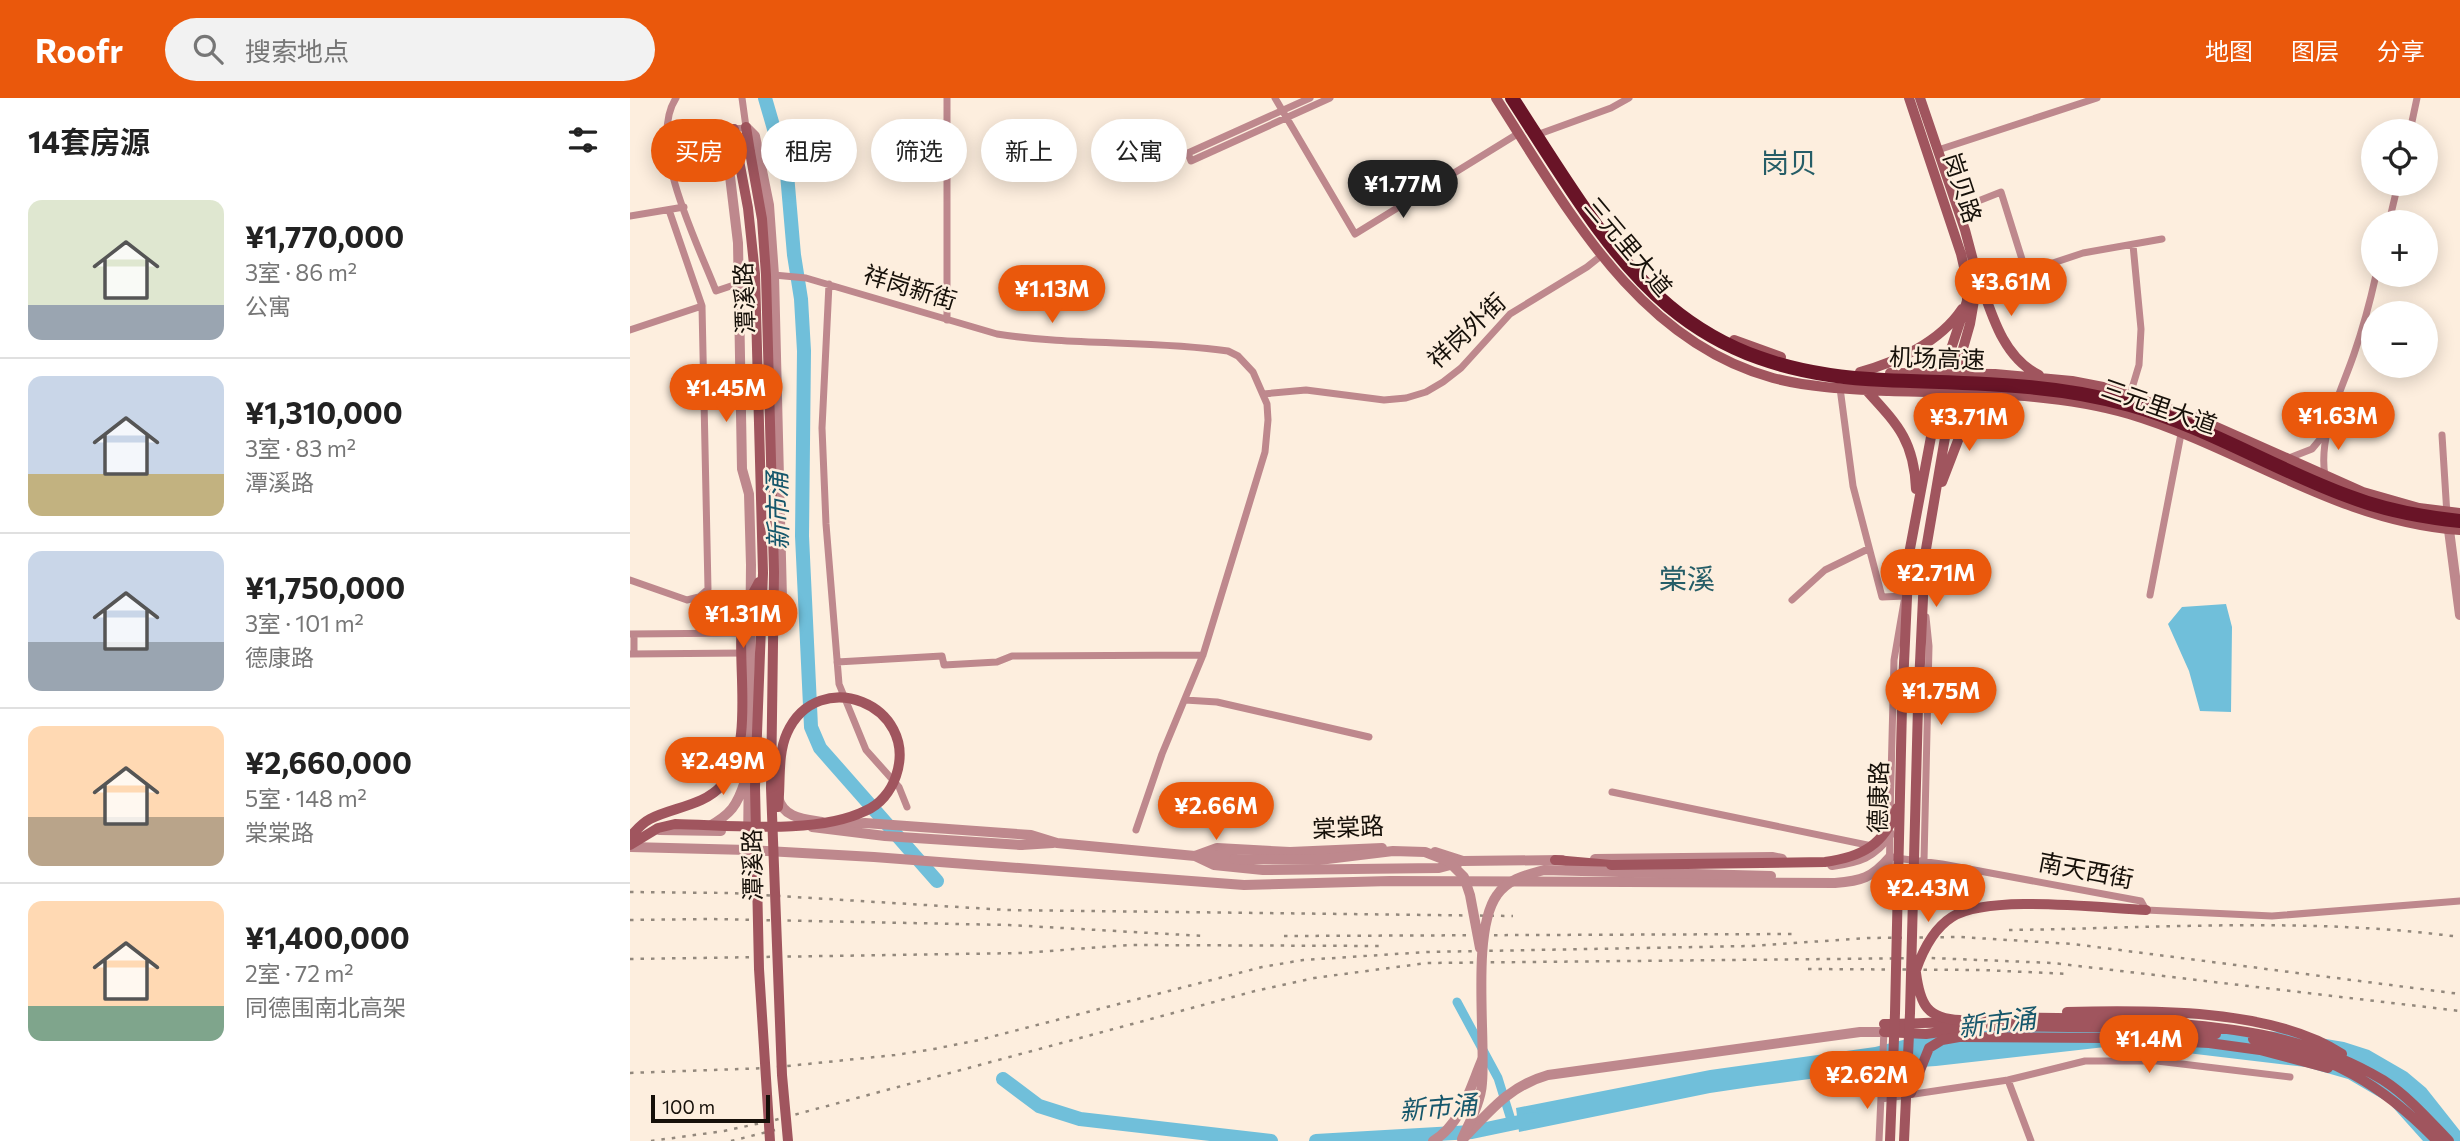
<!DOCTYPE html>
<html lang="zh">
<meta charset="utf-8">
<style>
:root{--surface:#fff;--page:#f2f2f2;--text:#222;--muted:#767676;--line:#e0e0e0;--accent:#ea580c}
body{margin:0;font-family:Commissioner,"Noto Sans SC",sans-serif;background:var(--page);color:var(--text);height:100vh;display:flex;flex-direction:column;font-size:26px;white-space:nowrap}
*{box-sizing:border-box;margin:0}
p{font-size:23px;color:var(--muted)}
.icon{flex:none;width:38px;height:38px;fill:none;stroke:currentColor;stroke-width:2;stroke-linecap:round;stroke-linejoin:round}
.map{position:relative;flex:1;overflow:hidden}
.drawer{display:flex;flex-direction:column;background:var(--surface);width:630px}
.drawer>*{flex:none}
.banner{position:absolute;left:21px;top:21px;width:665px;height:63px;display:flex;gap:14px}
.controls{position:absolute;left:1731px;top:21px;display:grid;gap:14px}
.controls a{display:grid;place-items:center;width:77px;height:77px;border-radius:50%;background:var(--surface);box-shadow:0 4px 18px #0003;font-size:35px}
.scale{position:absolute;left:21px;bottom:18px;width:119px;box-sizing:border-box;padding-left:7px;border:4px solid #161009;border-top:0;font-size:19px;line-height:24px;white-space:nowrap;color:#161009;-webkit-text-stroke:5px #fdeede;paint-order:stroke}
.price{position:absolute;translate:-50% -60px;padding:0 16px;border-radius:24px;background:var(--accent);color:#fff;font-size:23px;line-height:46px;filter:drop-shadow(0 2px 4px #0008)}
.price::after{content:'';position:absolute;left:50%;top:42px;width:21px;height:16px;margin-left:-10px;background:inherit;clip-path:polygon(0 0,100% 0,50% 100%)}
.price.active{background:#222;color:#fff}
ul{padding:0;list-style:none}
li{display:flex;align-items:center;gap:21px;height:175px;padding:0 28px}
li+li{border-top:2px solid var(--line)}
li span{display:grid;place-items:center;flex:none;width:196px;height:140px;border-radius:14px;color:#555}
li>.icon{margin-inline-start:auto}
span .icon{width:84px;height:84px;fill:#fffc;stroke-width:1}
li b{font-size:30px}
h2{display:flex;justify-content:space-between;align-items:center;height:84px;padding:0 28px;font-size:30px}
.chip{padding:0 24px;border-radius:32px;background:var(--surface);box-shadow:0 4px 18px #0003;font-size:24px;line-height:63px}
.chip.active{background:var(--accent);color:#fff}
header{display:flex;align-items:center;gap:42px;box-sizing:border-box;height:98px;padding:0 35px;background:var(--accent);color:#fff}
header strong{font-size:33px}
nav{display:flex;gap:38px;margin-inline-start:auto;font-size:24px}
.search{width:490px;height:63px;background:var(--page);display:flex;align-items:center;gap:18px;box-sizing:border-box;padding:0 24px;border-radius:38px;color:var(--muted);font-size:26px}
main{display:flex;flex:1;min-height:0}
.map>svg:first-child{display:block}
.water{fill:#70bfda}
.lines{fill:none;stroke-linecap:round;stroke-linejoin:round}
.canal{stroke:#70bfda;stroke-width:9}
.river{stroke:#70bfda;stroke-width:14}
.minor{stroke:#be888d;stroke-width:7}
.tertiary{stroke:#be888d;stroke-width:10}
.secondary{stroke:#a0555e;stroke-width:10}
.rail{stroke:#93887c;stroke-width:2.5;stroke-dasharray:3.5 7;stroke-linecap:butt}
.tertiary-bridge{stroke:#be888d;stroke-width:10}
.secondary-bridge{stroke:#a0555e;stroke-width:10}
.motorway-bridge{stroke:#691427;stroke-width:14}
.labels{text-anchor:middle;stroke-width:5;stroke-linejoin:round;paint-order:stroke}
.street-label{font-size:24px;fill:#161009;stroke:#fdeede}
.water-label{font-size:26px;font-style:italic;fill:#16576b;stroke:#fdeede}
.quarter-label{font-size:28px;fill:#255d67;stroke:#fdeede}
</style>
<header>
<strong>Roofr</strong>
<div class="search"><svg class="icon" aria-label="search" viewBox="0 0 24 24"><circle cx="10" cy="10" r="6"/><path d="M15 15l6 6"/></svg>搜索地点</div>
<nav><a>地图</a><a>图层</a><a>分享</a></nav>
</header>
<main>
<section class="drawer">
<h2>14套房源<svg class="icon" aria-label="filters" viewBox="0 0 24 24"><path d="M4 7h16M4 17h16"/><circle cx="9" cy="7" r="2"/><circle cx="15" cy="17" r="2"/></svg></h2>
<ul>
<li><span style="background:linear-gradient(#dfe7d0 75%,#9aa5b1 0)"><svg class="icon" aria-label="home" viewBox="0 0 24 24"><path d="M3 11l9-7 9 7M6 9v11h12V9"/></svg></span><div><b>¥1,770,000</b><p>3室 · 86 m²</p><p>公寓</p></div></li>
<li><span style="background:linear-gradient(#c9d6e8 70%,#c2b280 0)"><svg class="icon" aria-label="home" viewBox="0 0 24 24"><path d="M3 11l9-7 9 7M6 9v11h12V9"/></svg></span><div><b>¥1,310,000</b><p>3室 · 83 m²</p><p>潭溪路</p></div></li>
<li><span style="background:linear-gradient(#c9d6e8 65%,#9aa5b1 0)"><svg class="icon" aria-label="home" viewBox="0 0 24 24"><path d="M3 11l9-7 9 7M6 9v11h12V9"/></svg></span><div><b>¥1,750,000</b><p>3室 · 101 m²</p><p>德康路</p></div></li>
<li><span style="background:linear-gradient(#ffd9b3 65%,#b9a48a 0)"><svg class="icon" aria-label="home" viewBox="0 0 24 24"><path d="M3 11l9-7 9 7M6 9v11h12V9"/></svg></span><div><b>¥2,660,000</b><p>5室 · 148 m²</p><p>棠棠路</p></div></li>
<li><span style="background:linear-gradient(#ffd9b3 75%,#7fa58c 0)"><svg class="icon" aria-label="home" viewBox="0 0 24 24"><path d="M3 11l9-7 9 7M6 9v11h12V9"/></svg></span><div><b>¥1,400,000</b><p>2室 · 72 m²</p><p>同德围南北高架</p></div></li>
</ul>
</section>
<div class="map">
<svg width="1830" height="1043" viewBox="0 0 1830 1043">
<rect width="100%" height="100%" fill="#fdeede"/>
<!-- water -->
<path class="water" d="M1596 506 1602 529 1601 614 1570 613 1559 573 1538 526 1552 509Z
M1446 927 1655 934 1714 944 1739 952 1777 974 1796 990 1830 1033V1043H1793L1759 1005 1718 981 1676 969 1532 952 1484 948 1306 968 1246 972 1127 988 1080 995 889 1034 886 1010 1080 972 1245 949 1293 937Z"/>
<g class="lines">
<!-- canal -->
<path class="canal" d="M827 904 868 980 882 1025"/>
<!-- river -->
<path class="river" d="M135 0 157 76 164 157 171 201 174 253 172 438 181 629 190 650 307 783
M373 981 409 1008 450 1021 641 1043
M686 1043 842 1034 904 1021"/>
<!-- minor -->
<path class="minor" d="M46 0C16 46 68 146 86 193L110 185
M317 0V222
M645 0 725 136 889 35
M680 0 558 55 561 63 700 0
M104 31 116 29 112 0
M1780 33 1787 0
M912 35 981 10 999 0
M1308 52 1467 0
M1328 111 1371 94 1396 174 1453 155 1532 141
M0 118 54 109
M1759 124 1768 86
M144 177 176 180 367 236C443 248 521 242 598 253L608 258 623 274 637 306 638 322 635 354 573 557 532 656 506 732
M199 186 192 330 196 426 209 586 236 652 269 689 277 709
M0 232 72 208
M1210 290 1223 388 1252 499 1275 498 1264 562 1260 719
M633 296 676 292 754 302 776 300 796 294 813 284 831 270 880 216 957 169 972 157
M1500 297 1509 267 1511 231 1503 147
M1812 337 1817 417
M1659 360 1682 351 1696 334
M1695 378C1688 337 1711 294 1724 256 1733 230 1740 204 1746 177
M0 482 57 502 69 499 78 491 72 208 39 112
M1520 497 1551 336
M1162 502 1195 472 1238 451
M0 536 115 535
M4 536V556
M0 556 115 555
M207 564 312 558 314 567 367 564 382 558 573 557
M555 602 587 604 739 639
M982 694 1242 748
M1266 760 1312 766 1511 803 1516 812 1642 818 1830 803
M1294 763 1299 548 1296 519
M1259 786 1260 734
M1378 982 1401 1043
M1251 1001 1378 982 1455 963H1527L1660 979
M1249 1043 1254 932"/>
<!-- tertiary -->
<path class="tertiary" d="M116 29 125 38 139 107 144 177 152 501 146 530
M104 31 98 36 96 45 108 145 112 371 119 396 121 467 118 752
M1819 432 1830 517
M148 699C153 720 173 721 192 724
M197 728 235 725 401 737 427 745 565 758 587 750 660 754 752 750
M78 729C101 716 107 708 115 683
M29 732 91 733
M391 747 423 745
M0 749 118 752 244 759 614 787 760 783 1205 785C1231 783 1242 780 1260 759
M805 754 833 763 932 762
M565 758 584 767 633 772 809 770 828 765
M574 758 604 761
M965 761 1142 759 1152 761
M1202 767C1229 763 1244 759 1260 736
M833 1041C860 1013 879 988 918 977L1230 934H1254
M803 1043C831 1027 840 990 852 962"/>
<!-- secondary -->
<path class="secondary" d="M866 0C937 110 1007 243 1143 280 1181 290 1220 291 1259 293 1337 295 1424 294 1499 316 1612 350 1709 424 1830 432
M116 29 120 54
M104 31 108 57
M1348 177C1361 214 1372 259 1409 277
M1104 242 1151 259
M1230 274C1267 264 1310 244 1332 211
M1260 275 1365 276 1442 283 1473 289 1564 319 1733 394 1789 410 1830 415
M1236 292C1267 326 1284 342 1286 391
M1312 384 1332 332 1341 320 1378 300
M1288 608 1295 457 1326 275 1340 226 1346 191 1344 166 1335 132 1290 0
M1272 609 1279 456 1313 275 1337 203V182L1331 156 1279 0
M925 762 981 767
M1437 914C1517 912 1643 910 1712 956
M1254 926C1300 926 1345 922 1392 920 1429 919 1466 921 1503 923 1589 927 1677 936 1753 982 1778 998 1799 1022 1819 1043
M1361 928 1514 930 1586 936
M1254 934 1296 936 1338 930
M1329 939 1474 940 1579 945 1630 952 1698 970
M1623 941C1701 958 1751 985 1807 1043"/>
<!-- rail -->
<path class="rail" d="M0 794 100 795 377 812 883 818
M0 822 80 821 379 827 574 838
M1379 832C1529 830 1681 819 1830 839
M654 838 1162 836
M0 861 392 855 499 847 753 848
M1178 871 1352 872 1440 876
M0 975 138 970 265 957 304 951 349 942 632 869 673 862 797 854 1120 848 1238 840 1330 839 1443 846 1830 896
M21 1043 94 1033 145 1022 625 893 684 880 797 865 1301 860 1423 865 1830 913
M101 1043 145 1032"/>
<!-- tertiary-bridge -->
<path class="tertiary-bridge" d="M182 729 255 738 391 747
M604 761 689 762 763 753 795 754 818 763 834 779 840 797 850 850
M832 1041C840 1023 851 1004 852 985 856 939 841 833 867 797 878 781 896 777 914 772L1141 778"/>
<!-- secondary-bridge -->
<path class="secondary-bridge" d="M120 54 132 121 136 177 144 474 141 690 152 977 158 1043
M108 57 118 110 125 176 133 475 125 689 129 871 140 1043
M0 739C6 732 12 725 20 721 43 709 74 708 92 687 125 649 107 571 112 524 113 511 123 496 129 484
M0 747 28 730 45 726C100 727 186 737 235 713 250 707 261 693 266 678 290 607 188 566 157 635 147 657 151 686 148 709
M981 767 1195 764C1231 759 1255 747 1267 710
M1286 872C1293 852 1303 831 1322 819 1358 796 1470 810 1516 812
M1286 875C1290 906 1297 921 1330 922
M1281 995 1299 950 1312 942 1329 939
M1260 1043 1265 915 1272 609
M1274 1043 1280 915 1288 608"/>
<!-- motorway-bridge -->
<path class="motorway-bridge" d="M882 0C986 161 1042 273 1254 282 1337 286 1419 284 1500 307 1576 328 1644 371 1718 398 1754 412 1791 419 1830 423"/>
</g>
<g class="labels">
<!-- street labels -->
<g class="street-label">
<text transform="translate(1332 90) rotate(72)" y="8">岗贝路</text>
<text transform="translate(998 149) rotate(50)" y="8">三元里大道</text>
<text transform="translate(280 190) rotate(17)" y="8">祥岗新街</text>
<text transform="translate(115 200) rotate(-92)" y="8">潭溪路</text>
<text transform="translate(837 233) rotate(-43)" y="8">祥岗外街</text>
<text transform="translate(1307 261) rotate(2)" y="8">机场高速</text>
<text transform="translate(1529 309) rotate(19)" y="8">三元里大道</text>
<text transform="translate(1249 699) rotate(-89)" y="8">德康路</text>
<text transform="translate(718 730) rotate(-3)" y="8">棠棠路</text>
<text transform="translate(123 767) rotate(-91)" y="8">潭溪路</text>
<text transform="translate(1456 773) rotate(11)" y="8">南天西街</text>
</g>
<!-- water labels -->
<g class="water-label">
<text transform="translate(148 413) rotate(-91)" y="9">新市涌</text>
<text transform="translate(1367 925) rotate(-7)" y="9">新市涌</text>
<text transform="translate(808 1010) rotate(-5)" y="9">新市涌</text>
</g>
<!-- quarter labels -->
<g class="quarter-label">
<text x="1159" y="75">岗贝</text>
<text x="1057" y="491">棠溪</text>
</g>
</g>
</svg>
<div class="controls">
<a><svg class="icon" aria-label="locate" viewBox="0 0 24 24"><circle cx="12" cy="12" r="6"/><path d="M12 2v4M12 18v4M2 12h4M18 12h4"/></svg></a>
<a>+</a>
<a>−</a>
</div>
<div class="scale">100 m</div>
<b class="price active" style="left:773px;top:122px">¥1.77M</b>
<b class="price" style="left:1381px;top:220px">¥3.61M</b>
<b class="price" style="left:422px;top:227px">¥1.13M</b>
<b class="price" style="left:96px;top:326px">¥1.45M</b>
<b class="price" style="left:1708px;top:354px">¥1.63M</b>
<b class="price" style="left:1339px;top:355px">¥3.71M</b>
<b class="price" style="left:1306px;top:511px">¥2.71M</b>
<b class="price" style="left:113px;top:552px">¥1.31M</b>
<b class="price" style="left:1311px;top:629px">¥1.75M</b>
<b class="price" style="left:93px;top:699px">¥2.49M</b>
<b class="price" style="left:586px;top:744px">¥2.66M</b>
<b class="price" style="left:1298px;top:826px">¥2.43M</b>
<b class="price" style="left:1519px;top:977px">¥1.4M</b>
<b class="price" style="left:1237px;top:1013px">¥2.62M</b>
<div class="banner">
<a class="chip active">买房</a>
<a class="chip">租房</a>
<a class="chip">筛选</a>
<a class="chip">新上</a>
<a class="chip">公寓</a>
</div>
</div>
</main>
